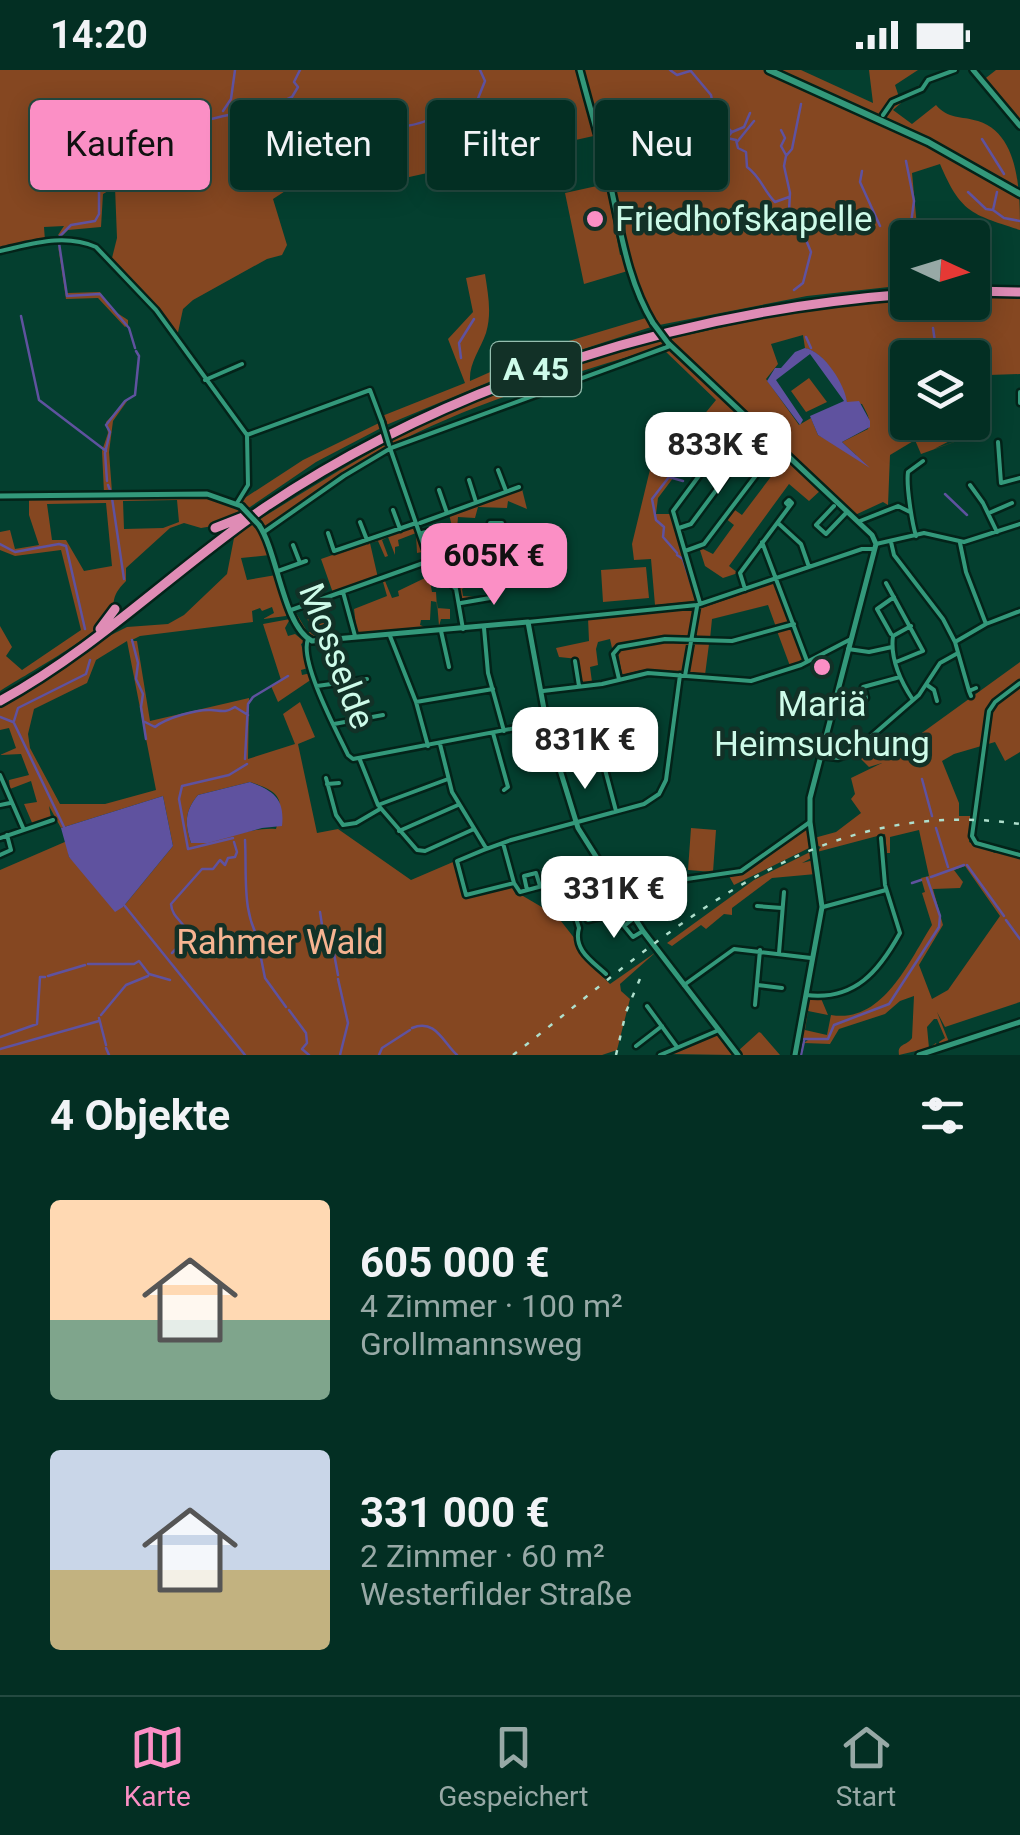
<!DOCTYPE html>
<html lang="de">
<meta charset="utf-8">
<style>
:root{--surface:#032f23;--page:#113b30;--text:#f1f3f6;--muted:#97a9a6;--line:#244a41;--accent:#fb8fc5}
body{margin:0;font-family:Roboto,sans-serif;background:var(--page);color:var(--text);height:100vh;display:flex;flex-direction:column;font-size:38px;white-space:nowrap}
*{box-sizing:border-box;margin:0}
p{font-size:32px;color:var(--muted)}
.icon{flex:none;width:55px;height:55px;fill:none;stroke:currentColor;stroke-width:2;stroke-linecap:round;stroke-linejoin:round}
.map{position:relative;height:985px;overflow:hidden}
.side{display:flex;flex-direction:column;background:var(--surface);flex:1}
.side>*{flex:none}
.banner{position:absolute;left:30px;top:30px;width:960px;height:90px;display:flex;gap:20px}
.needle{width:65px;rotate:94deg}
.controls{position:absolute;left:890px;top:150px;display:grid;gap:20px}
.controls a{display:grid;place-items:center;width:100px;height:100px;border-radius:10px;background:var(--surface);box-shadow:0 5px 25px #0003,0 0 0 2px var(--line);font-size:50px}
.price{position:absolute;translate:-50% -85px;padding:0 22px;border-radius:20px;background:#fff;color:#222;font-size:32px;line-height:65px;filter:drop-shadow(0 2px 5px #0008)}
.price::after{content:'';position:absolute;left:50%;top:60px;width:30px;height:22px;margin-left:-15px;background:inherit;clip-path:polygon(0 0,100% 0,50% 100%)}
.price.current{background:var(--accent);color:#111}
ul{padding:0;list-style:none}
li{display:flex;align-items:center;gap:30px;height:250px;padding:0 50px}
li span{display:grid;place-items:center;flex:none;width:280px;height:200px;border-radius:10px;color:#555}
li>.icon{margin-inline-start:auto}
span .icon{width:120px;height:120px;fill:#fffc;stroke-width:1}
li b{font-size:42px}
h2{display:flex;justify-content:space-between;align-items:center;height:120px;padding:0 50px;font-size:42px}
.chip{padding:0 35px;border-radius:10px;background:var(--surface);box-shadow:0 5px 25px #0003,0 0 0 2px var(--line);font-size:35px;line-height:90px}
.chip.current{background:var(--accent);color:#111}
.status{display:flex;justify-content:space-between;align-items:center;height:70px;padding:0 50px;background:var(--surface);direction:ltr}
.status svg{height:28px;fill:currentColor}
.dock{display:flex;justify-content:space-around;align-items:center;height:140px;border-top:2px solid var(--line);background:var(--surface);font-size:28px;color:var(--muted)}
.dock a{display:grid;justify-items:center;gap:5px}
.dock .current{color:var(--accent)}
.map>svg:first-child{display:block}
.green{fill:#854721;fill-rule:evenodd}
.water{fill:#5f529f}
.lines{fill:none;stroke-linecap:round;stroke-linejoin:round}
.stream{stroke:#5f529f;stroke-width:2.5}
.minor-casing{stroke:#032319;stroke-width:9}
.tertiary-casing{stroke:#032319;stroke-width:10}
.secondary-casing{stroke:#032319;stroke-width:11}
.motorway-casing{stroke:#032319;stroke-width:14}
.minor{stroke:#33997b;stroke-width:4}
.tertiary{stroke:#33997b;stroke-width:5}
.secondary{stroke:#33997b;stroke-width:6}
.motorway{stroke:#df8cb5;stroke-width:9}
.rail{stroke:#afdfcd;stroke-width:2.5;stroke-dasharray:5 10;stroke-linecap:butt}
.minor-bridge-casing{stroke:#032319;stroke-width:9;stroke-linecap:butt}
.tertiary-bridge-casing{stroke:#032319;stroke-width:10;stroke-linecap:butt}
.minor-bridge{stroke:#33997b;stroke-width:4}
.tertiary-bridge{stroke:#33997b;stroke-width:5}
.poi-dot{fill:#fb8fc5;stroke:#123127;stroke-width:4}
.labels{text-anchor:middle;stroke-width:9;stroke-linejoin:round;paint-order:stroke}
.shield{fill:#123127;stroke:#95beaf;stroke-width:2.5}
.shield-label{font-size:32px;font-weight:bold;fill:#cdfbe9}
.poi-label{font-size:35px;fill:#cdfbe9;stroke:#123127;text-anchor:start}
.street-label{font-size:35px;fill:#cdfbe9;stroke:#123127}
.park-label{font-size:35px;fill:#f6b491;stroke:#123127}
</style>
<div class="status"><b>14:20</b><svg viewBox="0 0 49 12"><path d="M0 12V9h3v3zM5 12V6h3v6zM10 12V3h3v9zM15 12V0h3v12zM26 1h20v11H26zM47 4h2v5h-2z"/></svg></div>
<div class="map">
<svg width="1020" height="985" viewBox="0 0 1020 985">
<rect width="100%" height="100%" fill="#043f2f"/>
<!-- green -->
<path class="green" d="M0 0H579L598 65 360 118 369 89 299 112 273 129 287 175 282 185 267 189 193 230 183 239 177 267 162 246 111 192 117 168 115 117 103 124 101 157 68 160 62 166 58 165 64 156 44 157 45 171 0 181Z
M583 0H801L873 33 869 0H918L895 15 901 33 893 40 912 54 936 35C948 49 961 46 978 51 1020 64 1020 124 1020 160 971 144 961 143 940 94L912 103 918 167 908 168 907 215 807 226 654 256 513 302 386 355 382 346 465 313 448 269 473 242 466 208 485 204C488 224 492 243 486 263 480 280 469 293 470 311L542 279 649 247 631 200 584 214 565 123 606 114 620 185 624 184 610 115 623 109 616 90 607 91Z
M996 0H1020V53L982 11Z
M57 169 67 223 100 222 111 239 128 250V255L125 257 98 228 66 229Z
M973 226 1020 227V304L989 305V310L973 315 972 288H908L907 351 902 346 909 359 908 353 972 352 973 341 979 356 934 379 971 366 921 384 915 370 890 385 888 435 883 432 855 445 822 419 809 431 789 414 729 496 738 503 723 508 705 496 699 477 713 484 734 455 725 448 732 438 742 445 776 400 748 375 750 370 734 353 729 359 717 350 658 428 656 444H670L698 531 655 535 651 489 634 490 632 474 654 383 671 385 716 330 664 280 670 279 745 348 668 269C749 251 824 234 907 229L908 232H972ZM803 265 805 278C827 284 840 312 847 332L862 334C866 342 872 350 868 359L842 372 857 386 818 365 811 348 799 355 766 309 778 294 771 274Z
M662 269 666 275C571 305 473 331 385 379 345 402 308 429 271 456L265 457 260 449C322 411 383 372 449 342 517 311 591 291 662 269Z
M809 308 827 332 806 342 791 321Z
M130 327 113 351 109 382 112 422 167 421 237 433 303 390 379 353 381 358 316 392 225 454 201 458 184 453 170 458 126 498V511C108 529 118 532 108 547 93 568 25 605 0 621V556L12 577 6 586 22 600 81 560 61 480 15 486 0 480V462L10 460 15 479 39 475 29 445V426L104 423 102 381 108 363 106 352ZM177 430 179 452 163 458 124 459 123 431ZM106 433 112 496 84 501 66 470H52L47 434Z
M522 419 527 439 508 431 507 438 478 437 475 448 458 447 457 459 482 458 481 475 462 473 461 494 449 444Z
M254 452 270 485 241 488 247 510 276 505 289 542 286 546 263 549 274 543 272 537 262 541 260 538 252 541 253 552 140 566 130 571H137L150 651 249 628 248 689 295 674 283 644 300 632 315 667 298 674 317 763 338 759 411 810 453 792 465 827 512 817 516 825 523 826 557 846 575 869 581 885 610 914 656 882 620 914 621 921 630 929 617 980 602 985H0V800L67 771 69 787 123 837 173 776 163 726 61 758 49 736 51 748 33 755 24 734 37 732 31 711 10 719 9 710 29 705 21 684 0 685 16 678 9 658 0 660V634L111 565 127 557 168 554 184 545 227 504 234 468ZM127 571 156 720 105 734H60L30 678 28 664 34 639 87 613 96 590ZM250 712C280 722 285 728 276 759 248 757 220 771 191 773 185 754 184 742 198 725Z
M416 456 422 482 417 483 416 463 398 470 399 476 395 477V485L388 467 382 470 388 486 385 487 378 471 370 473 378 508 333 523 321 489Z
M471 488 473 494H477L476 509 488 511 489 515 470 514 462 519 463 526 488 528 463 531 459 518 464 501 469 500Z
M426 496 435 502 429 506 432 522H436L437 538 450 539V549H441L439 556 437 532 431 531 430 550H421L420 555 430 559 403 558 402 561 386 560 357 565 354 539 387 526 383 512 385 511 392 528 399 526 398 521 427 507Z
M646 497 649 528 603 532 601 500Z
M776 512 791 552 776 557 768 535 712 549 710 569 695 568 699 539Z
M319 536 326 558H331V568C309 570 303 563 296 543L308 563 313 560 306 547 318 545Z
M695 539 691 568H649L612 578 610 569 598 572 596 579 598 595 590 597 592 612 580 614 578 589 559 587 556 578 589 571 588 548Z
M290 549 285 558 288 566 295 564 305 572 301 574 308 598 301 600 302 605 311 603 312 609 278 632 271 616 281 610 263 554Z
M791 556 805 590 790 596 777 561Z
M661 572H689L684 604 642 600 622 605 618 581Z
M695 572 709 574 705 605 689 603Z
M1020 592V611L1008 624 1020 615V682L1005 691 995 672 954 684 942 691 959 733V746H972L969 772 995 783 1001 780 1020 785V932L945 957 937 942 949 972 940 975 939 972 945 968 937 949H934L927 957 929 978 936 973 937 976 899 985C897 973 907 976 912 968L914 926 900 931 885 944 839 959 830 974 804 973 808 970 800 969 806 925 820 926 828 945 808 941 805 960 827 965 831 945C883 954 909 891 932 855L922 823 925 822 921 808 929 806 919 760 890 767V783H887L885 764 817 782 821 777 816 775 814 768 836 762 861 743 851 729 855 724 851 708 882 693 869 697 860 688 881 671 890 686ZM965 796 1000 846 948 920 932 929 919 895 943 855 933 819 960 818 963 812 954 800Z
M807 757 811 777 734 815 729 806 749 798Z
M691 758 716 760 713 802 688 800Z
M812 781 813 787 802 793 814 790 816 804 772 808 732 838V845L724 844 706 859 701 855 672 876 667 873 754 810Z
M759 962 761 963 780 985H740L738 981Z
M718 964 734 985 671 984Z"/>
<!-- water -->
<path class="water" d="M805 278C825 282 845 315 847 332L859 331 870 351V357L842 372 870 398 818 365 810 346 844 331 810 284 776 310 803 350 800 355 767 311 775 298H781L795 282Z
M250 712C274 721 285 729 282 756L262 758 208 773H191C185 754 184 742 198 725Z
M163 726 173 776 123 837 115 842 69 787 61 758Z"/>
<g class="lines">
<!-- stream -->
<path class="stream" d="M480 0 485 11 477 31 491 50
M670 0 677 5 690 1
M690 0 711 25 715 46 732 62 727 68 736 70 738 78 746 82 747 97C761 107 763 120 775 132L789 127
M264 40 292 27 298 17 294 12 300 0
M223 41 231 29 235 0
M265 42 272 49
M273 51 289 63C334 51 417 74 454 33L523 32 535 42 553 35
M781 60 785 68 781 76 786 85
M732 62 744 57 750 43
M982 69 1004 104
M737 72 754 51
M906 91 914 131 909 168
M862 101 860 112 880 156
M118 111 146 105 148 78 144 70 166 68 174 62 192 58 196 53C211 49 237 41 251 44L256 39 260 41
M968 122 986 139 993 140
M997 122 993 140 1004 148 1020 151
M801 162 789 141 790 123 784 96 786 86 792 79 801 34
M59 167 71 155 95 151 99 144V120L116 112
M59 173 67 226 100 224 129 258 135 278
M901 187 908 173
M794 220 803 213 811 182 804 165
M21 246 39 330 106 381
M933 258 935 272
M806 267 811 278
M935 276 937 286
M461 288 459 273 474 249
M950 352 952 370 962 366
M107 411 105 383 110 362 106 355 125 331 135 325 139 286 136 281
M108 415 110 420
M945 424 967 445
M112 428 124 509
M0 474 15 482 59 474 66 476 85 559
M677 483 663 467 664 457 656 450 652 429 669 407 683 411
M677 485 683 489 697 531
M132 570 138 593 136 609 143 624 141 637 146 669
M0 647 13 652
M14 651 18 638 86 604 90 590
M145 652 155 657C166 648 197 639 211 640 222 641 225 643 235 637L248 645
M14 653 64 757
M245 689 248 634 253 627 288 606
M922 709 932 746
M936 758 948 797
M233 768 188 779 179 729 182 716 229 705 247 694
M245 770C247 808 241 845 263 876L261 888 265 908 286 937
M967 795 1004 846
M931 807 964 795
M912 813 921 810
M124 835 245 985
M320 842 322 855 332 873 338 905
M1006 850 1020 869
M172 883 189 866C186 852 172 849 171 834L202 799H213L220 790 225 795 228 788 235 787 237 782 234 772
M88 894H134L139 891 149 904 170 910
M48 906 85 895
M338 909 348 953 340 985
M289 940 306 963 307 973 302 979 309 985
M101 945 126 915 148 906
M99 948 106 975
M412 958C435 948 443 972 457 985
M0 967 37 954 40 907H45
M804 969H828L834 955 889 934 939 857 940 846 927 808
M106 978 109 985
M0 979 99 951
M379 985 382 978 410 960
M801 985 804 971"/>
<defs>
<path id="minor" d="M883 45 892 32 922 19 928 10 955 0
M0 181C32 174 64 163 96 177L156 240 247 365 248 415 237 433
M205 310 242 294
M1020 322V333
M247 365 370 320 382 352
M998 372 1001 413 1020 408
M390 378 429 491 456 519 463 559
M498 400 506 421
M469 410 476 432
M970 415 983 433 997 462
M439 420 447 443
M834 436 816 455 826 464 847 442
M393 440 400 459
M989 443 1012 433
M860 451 898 436 910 442
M360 452 367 470
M420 453 519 417
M490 453H502
M778 453 801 474 809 497
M679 458 691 454 740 388
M264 462 344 406 391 378 670 276
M328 463 334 481 416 453
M916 466C912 453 906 415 908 402L923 391
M762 472 807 591
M891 472 894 485 943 549 955 572 969 621
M960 473 966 502 986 554
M876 474 924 463 964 472 1020 454
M293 475 300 493
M496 480 531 483
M685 481 704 474 757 404 722 372
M278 501 306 491
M444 506 457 493V487
M886 513 923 581 896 592
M745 519 740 503 792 433 789 430 786 433 789 436
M343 522 355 566
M461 533 490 528 496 453
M700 533 673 441 744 345
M291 540 429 491 443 464 434 460 422 463
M528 552 697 535 862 479H874
M911 556 893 566C890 588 901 612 913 630
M484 558 488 603 504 661
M441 561 449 597
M891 564 877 539 894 527
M390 566 416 632 428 676
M308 569C299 591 337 662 348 685L353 689 547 652
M955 572 986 554 1020 541
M848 579 869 582 892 577
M575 591 579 616
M685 606 697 537
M619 609 613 584 619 577 665 569 732 571 794 554
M1020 613 995 632 989 641 972 766 976 773 1020 785
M927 615 934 620 937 631
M317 616 367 609
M543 621 602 614 648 603 751 611 801 595 851 569
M971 626 969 621 976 618
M866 628 863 617 900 607
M416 632 493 619
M334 654 383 645
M493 663 508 717 504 720
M440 674 452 722 486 778
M600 680 615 676 614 669 598 673 616 741
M821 686 838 688 852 683 919 625 940 593 958 583
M360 690 378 735 417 780 425 781 474 759
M0 705 24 760
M326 708 336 745 343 755 356 753 380 739
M327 714 339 713
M0 735 10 733
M378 735 448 709
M399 761 458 735
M0 768 53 750
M503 773 514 813 466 825 457 791C475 783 493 776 511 770L644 734 659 724 666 710 680 605
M0 785 11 780 7 765
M514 813 520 822 561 811 565 812 579 858C573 880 592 891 606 904
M549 816 553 824 568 820
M527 820 524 806 536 803 540 816
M583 836 588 850 601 847 598 831
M757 836 782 838
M823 837 886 820
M555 844 639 816 741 801 810 752
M634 848 624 856 633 867 643 861
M779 883 784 822
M684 915 734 879 811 888
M757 915 782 918
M806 925C855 931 879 901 900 863L885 815 881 768
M755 935 760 880
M647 936 677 977
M636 976 662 956
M660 985 719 960"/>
<path id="tertiary" d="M580 0C590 38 601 75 610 113 621 161 627 210 653 253
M973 0 1020 56
M668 273 872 465 876 474 810 728V752L822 837 795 985
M0 426 207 424 241 436
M259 455C278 483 283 556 312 571L528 552 548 661 578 758 643 861 738 985
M919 985 1020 952"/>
<path id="secondary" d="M769 0 928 72 1020 124"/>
<path id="motorway" d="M972 221 1020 222
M215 458 243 447
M100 559 115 539
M0 631C97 578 174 500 264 438 451 312 683 241 908 224"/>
</defs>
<!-- minor casing -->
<use href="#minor" class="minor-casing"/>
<!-- tertiary casing -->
<use href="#tertiary" class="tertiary-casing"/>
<!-- secondary casing -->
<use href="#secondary" class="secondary-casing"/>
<!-- motorway casing -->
<use href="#motorway" class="motorway-casing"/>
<!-- minor -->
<use href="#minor" class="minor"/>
<!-- tertiary -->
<use href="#tertiary" class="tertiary"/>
<!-- secondary -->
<use href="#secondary" class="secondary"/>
<!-- motorway -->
<use href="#motorway" class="motorway"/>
<!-- rail -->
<path class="rail" d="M513 985C668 865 807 723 1020 754
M616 985 626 942 642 904"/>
<defs>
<path id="minor-bridge" d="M382 352 389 375"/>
<path id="tertiary-bridge" d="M653 253 668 273
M241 436 259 455"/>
</defs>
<!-- minor-bridge casing -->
<use href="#minor-bridge" class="minor-bridge-casing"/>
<!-- tertiary-bridge casing -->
<use href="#tertiary-bridge" class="tertiary-bridge-casing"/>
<!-- minor-bridge -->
<use href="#minor-bridge" class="minor-bridge"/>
<!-- tertiary-bridge -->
<use href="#tertiary-bridge" class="tertiary-bridge"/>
</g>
<!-- markers -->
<g class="poi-dot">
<circle cx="595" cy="149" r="10"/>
<circle cx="822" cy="597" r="10"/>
</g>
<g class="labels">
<!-- shield labels -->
<rect class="shield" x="491" y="272" width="90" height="54" rx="8"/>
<g class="shield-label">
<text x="536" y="310">A 45</text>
</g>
<!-- poi labels -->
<g class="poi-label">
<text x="615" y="161">Friedhofskapelle</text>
<text x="822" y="646" text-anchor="middle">Mariä<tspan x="822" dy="40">Heimsuchung</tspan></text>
</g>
<!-- street labels -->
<g class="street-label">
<text transform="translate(337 586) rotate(69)" y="12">Mosselde</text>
</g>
<!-- park labels -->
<g class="park-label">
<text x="280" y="884">Rahmer Wald</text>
</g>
</g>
</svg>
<div class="controls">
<a><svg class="needle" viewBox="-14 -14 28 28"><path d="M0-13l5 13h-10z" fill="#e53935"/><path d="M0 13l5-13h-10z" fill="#97a9a6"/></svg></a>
<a><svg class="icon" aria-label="layers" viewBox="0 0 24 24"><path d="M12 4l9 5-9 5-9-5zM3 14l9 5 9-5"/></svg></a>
</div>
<b class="price" style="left:718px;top:427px">833K €</b>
<b class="price current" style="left:494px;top:538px">605K €</b>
<b class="price" style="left:585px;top:722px">831K €</b>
<b class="price" style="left:614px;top:871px">331K €</b>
<div class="banner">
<a class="chip current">Kaufen</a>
<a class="chip">Mieten</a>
<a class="chip">Filter</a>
<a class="chip">Neu</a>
</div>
</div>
<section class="side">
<h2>4 Objekte<svg class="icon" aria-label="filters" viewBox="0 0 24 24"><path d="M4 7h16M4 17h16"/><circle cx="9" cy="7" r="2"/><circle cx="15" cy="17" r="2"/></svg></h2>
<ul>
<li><span style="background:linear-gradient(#ffd9b3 60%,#7fa58c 0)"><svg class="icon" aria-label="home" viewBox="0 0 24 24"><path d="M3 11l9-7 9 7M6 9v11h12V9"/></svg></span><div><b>605 000 €</b><p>4 Zimmer · 100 m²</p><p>Grollmannsweg</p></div></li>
<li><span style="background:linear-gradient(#c9d6e8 60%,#c2b280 0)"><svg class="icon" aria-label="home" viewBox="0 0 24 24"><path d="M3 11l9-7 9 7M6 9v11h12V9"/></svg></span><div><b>331 000 €</b><p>2 Zimmer · 60 m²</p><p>Westerfilder Straße</p></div></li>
</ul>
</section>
<nav class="dock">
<a class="current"><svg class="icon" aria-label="map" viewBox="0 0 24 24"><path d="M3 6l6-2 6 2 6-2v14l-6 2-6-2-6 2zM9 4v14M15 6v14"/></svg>Karte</a>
<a><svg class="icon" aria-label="saved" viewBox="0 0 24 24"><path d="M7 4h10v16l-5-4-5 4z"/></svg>Gespeichert</a>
<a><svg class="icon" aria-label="home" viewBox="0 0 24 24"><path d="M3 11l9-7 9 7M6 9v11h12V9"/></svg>Start</a>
</nav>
